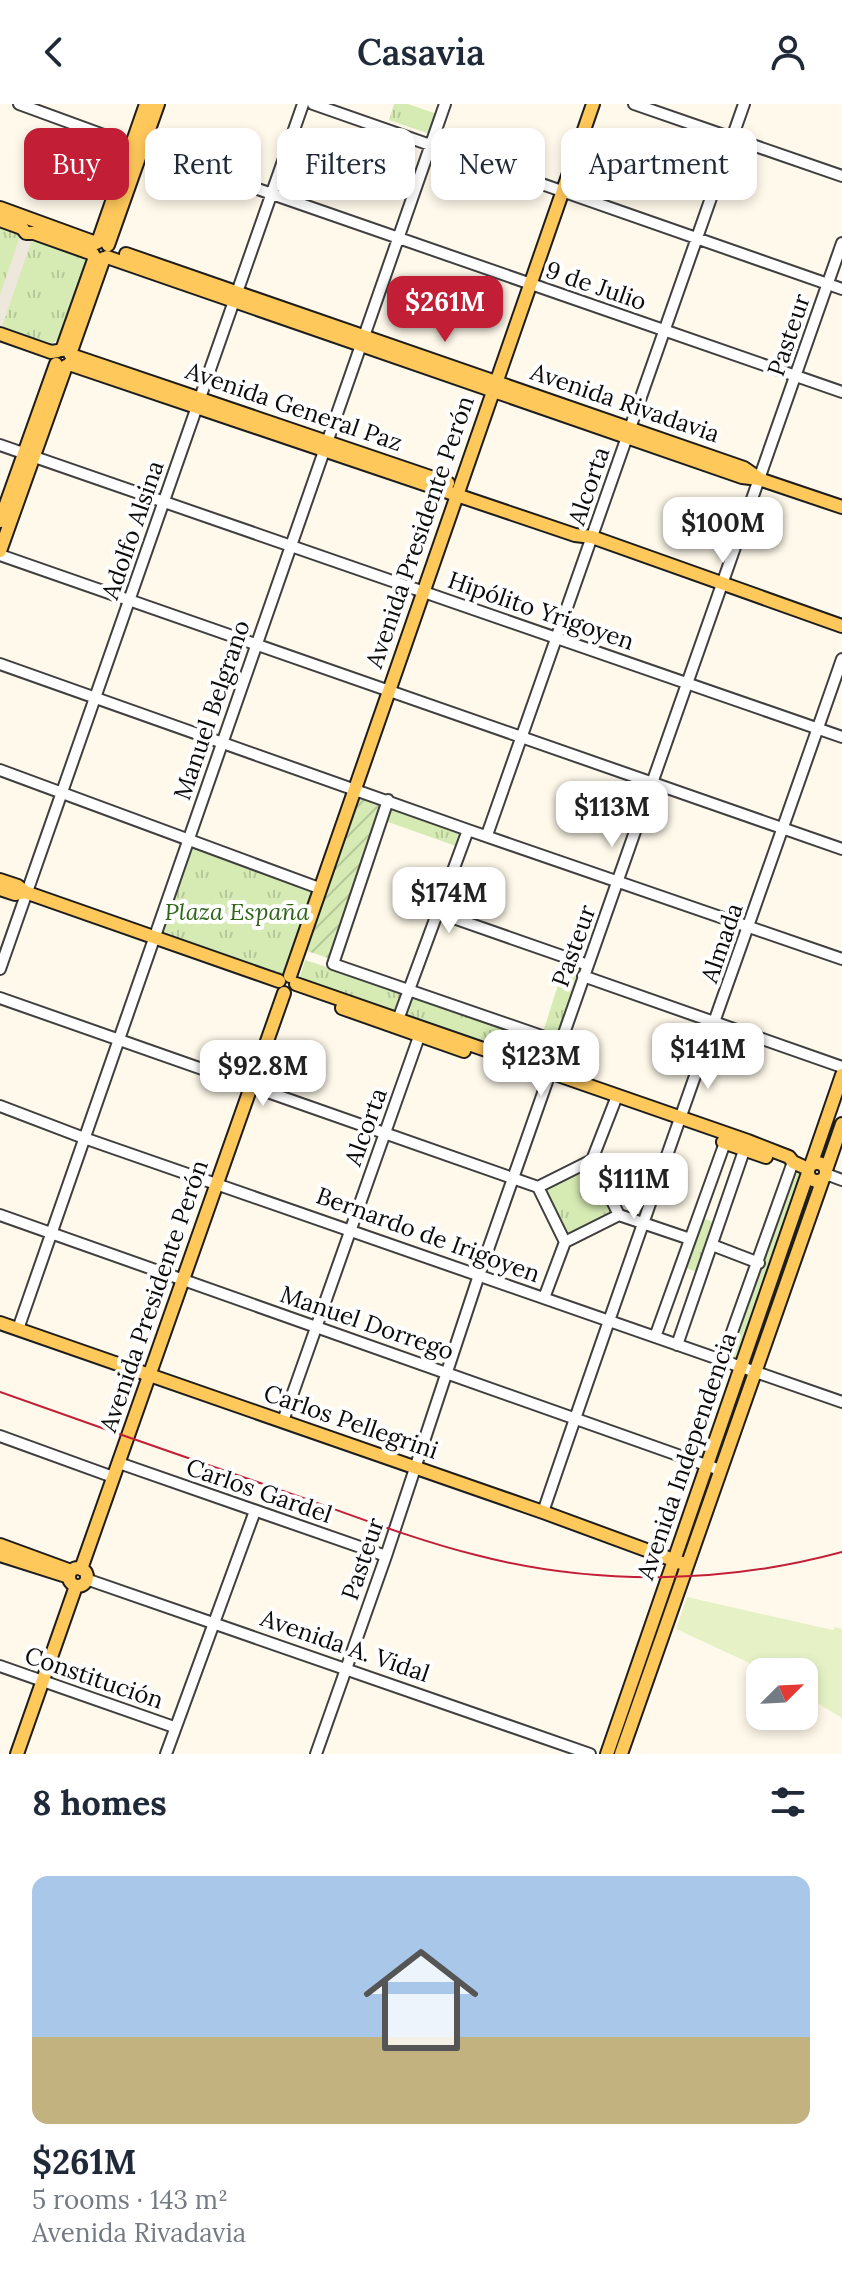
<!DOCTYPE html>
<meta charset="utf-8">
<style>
:root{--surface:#fff;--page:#f2f2f3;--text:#1f2937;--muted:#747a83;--line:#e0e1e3;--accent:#c21e35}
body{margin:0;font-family:Lora,serif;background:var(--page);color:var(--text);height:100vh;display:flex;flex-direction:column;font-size:30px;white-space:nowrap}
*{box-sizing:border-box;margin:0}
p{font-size:26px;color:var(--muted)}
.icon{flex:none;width:44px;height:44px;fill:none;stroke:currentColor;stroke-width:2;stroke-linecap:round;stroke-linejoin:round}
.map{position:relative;height:1650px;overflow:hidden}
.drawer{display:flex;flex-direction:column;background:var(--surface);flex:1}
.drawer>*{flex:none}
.hud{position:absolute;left:24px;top:24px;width:794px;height:72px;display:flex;gap:16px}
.needle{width:52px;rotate:66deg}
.tools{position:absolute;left:746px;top:1554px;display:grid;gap:16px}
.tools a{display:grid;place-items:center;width:72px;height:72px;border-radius:16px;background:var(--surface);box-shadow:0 4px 12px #0003;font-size:40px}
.price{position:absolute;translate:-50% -68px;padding:0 18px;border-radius:16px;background:#fff;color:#222;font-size:26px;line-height:52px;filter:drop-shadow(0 2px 4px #0008)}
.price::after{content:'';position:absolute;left:50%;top:48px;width:24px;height:18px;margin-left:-12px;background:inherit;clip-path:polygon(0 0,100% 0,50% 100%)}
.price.selected{background:var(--accent);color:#fff}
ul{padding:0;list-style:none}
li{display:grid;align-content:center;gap:16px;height:424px;padding:0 32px}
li+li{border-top:2px solid var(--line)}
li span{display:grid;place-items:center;height:248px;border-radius:16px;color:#555}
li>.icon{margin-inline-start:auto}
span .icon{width:144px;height:144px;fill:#fffc;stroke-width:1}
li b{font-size:34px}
h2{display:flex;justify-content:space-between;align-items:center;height:96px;padding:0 32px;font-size:34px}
.chip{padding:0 28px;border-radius:16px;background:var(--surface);box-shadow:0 4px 12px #0003;font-size:28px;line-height:72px}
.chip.selected{background:var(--accent);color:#fff}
header{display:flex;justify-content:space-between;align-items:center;height:104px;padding:0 32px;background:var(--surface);font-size:36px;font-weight:600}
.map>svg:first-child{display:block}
.grass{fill:#d5ebb3}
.park{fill:url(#park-tufts)}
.garden{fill:url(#garden-furrows)}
.pitch{fill:#e6f2c6}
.plaza{fill:#eee7db}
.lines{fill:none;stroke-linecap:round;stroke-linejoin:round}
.minor-casing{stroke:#3f3f3f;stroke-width:14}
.major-casing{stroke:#1d1d1d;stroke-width:16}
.minor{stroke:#fff;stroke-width:10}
.major{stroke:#ffc85b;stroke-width:12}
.rail{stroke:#c21e35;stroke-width:2}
.labels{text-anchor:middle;stroke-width:8;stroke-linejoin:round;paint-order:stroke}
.street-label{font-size:24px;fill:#0c0c0c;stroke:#fff}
.park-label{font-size:24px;font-style:italic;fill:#31661a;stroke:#fff}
</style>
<header><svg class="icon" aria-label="back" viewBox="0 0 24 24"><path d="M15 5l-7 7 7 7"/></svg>Casavia<svg class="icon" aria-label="person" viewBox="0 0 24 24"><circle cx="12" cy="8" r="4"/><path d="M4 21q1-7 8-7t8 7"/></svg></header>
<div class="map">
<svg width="842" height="1650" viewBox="0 0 842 1650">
<defs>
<pattern id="park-tufts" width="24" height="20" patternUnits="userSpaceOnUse" patternTransform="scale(2)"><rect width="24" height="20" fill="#d5ebb3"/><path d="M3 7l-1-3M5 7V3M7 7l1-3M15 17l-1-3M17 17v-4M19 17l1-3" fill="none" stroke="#b6c899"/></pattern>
<pattern id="garden-furrows" width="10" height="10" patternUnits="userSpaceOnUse" patternTransform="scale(2)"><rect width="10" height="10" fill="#d5ebb3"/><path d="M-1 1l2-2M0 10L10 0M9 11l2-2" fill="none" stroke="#b6c899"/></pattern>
</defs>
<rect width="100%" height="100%" fill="#fff9eb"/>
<!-- grass -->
<path class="grass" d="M799 1066 805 1068 740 1257 729 1253 793 1068Z
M809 1081 815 1083 753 1259 748 1257Z"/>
<!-- park -->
<path class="park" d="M394 0H408L437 10 430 30 389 16Z
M0 121 87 154 62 234 50 240 0 222Z
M392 704 460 729 456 742 388 718Z
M192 744 312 788 282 872 162 828Z
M305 856 404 888 397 911 298 879Z
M566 856 584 863 561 934 543 928Z
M413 891 556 941 548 963 406 912Z
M587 1062H592L613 1111 568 1132 544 1088V1083Z
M702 1114 717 1119 699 1169 684 1163Z"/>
<!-- garden -->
<path class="garden" d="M359 693 383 701 331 855 307 847Z"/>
<!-- pitch -->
<path class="pitch" d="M687 1493 833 1526 835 1523 842 1525V1614L804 1591V1568H769L676 1525Z"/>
<!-- plaza -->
<path class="plaza" d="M21 129 33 133 2 223 0 222V191Z"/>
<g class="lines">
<defs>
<path id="minor" d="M19 0 131 41 842 288
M313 0 842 185
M634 0 842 72
M0 341 842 633
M0 451 842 745
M0 560 468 726 842 855
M0 666 319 784
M388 696 333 860 562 939
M487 731 744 0
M439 809 588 861
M0 865 303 0
M583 872 842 963
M0 894 538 1083 565 1138 619 1111 592 1056 538 1083
M396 921 468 726
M0 1002 84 1034 842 1298
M592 1056 617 992
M826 1070 842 1076
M0 1111 720 1366
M619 1111 690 1135
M712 1141 759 1159
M544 1194 565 1138
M18 1225 445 0
M655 1233 727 1033
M677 1241 747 1038
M722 1256 793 1058
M283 1317 421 927
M0 1332 113 1373
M119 1359 386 1452
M543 1408C640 1123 743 839 842 555
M86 1475 590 1650
M0 1562 174 1623
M166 1650 255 1407
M316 1650 386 1452 479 1171 842 139"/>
<path id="major" d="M0 104 96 139
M0 116 22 124 26 129H34L93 150
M98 138 146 0
M108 141 158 0
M126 150 744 364 757 373
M107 153 742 373 759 375 842 403
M0 230 51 248 58 247
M62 246 95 153
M70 250 104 154
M71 251 448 379
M69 260 575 431 592 433 842 522
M0 417 56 260
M0 447 66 262
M0 776 18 782 25 788 279 877
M0 785 15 790 25 788
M290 872 593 0
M296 880 748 1037 789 1053 793 1058 808 1065
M342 904 464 947
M723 1038 766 1053
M808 1068a9 9 0 1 1 18 0a9 9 0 1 1-18 0Z
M811 1061 842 971
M826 1066 842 1020
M0 1219 543 1408 687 1461
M0 1441 71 1467
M0 1451 69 1473
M69 1473a9 9 0 1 1 18 0a9 9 0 1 1-18 0Z
M81 1465 284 889
M17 1650 76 1482
M607 1650 808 1069
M621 1650 823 1075"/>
</defs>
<!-- minor casing -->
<use href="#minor" class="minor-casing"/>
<!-- major casing -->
<use href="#major" class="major-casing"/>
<!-- minor -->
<use href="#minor" class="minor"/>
<!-- major -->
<use href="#major" class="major"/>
<!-- rail -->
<path class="rail" d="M0 1288C95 1322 191 1355 286 1388 349 1410 412 1435 476 1451 595 1482 724 1480 842 1448"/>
</g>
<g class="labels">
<!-- street labels -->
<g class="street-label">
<text transform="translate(596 182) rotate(19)" y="8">9 de Julio</text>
<text transform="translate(789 231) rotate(-71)" y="8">Pasteur</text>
<text transform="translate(625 299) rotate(19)" y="8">Avenida Rivadavia</text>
<text transform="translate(294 303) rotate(19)" y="8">Avenida General Paz</text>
<text transform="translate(589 382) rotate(-71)" y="8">Alcorta</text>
<text transform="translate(133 426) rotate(-71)" y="8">Adolfo Alsina</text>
<text transform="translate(420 428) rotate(-71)" y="8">Avenida Presidente Perón</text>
<text transform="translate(541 507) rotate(19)" y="8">Hipólito Yrigoyen</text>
<text transform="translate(212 606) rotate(-71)" y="8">Manuel Belgrano</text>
<text transform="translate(722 839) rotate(-71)" y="8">Almada</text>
<text transform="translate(574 842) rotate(-70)" y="8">Pasteur</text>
<text transform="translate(366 1023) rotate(-70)" y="8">Alcorta</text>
<text transform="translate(428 1131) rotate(20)" y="8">Bernardo de Irigoyen</text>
<text transform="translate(154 1192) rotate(-71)" y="8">Avenida Presidente Perón</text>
<text transform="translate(367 1219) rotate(19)" y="8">Manuel Dorrego</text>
<text transform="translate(351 1318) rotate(19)" y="8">Carlos Pellegrini</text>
<text transform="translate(687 1352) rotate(-71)" y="8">Avenida Independencia</text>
<text transform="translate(259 1387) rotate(19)" y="8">Carlos Gardel</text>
<text transform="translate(363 1455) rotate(-71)" y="8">Pasteur</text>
<text transform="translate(345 1542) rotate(19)" y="8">Avenida A. Vidal</text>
<text transform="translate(94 1574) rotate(19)" y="8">Constitución</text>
</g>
<!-- park labels -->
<g class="park-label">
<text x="237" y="816">Plaza España</text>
</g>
</g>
</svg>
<div class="tools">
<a><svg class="needle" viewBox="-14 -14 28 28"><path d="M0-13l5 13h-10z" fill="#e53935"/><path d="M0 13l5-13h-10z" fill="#747a83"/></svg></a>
</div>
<b class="price selected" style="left:445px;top:240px">$261M</b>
<b class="price" style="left:723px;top:461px">$100M</b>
<b class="price" style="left:612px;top:745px">$113M</b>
<b class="price" style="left:449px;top:831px">$174M</b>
<b class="price" style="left:708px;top:987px">$141M</b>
<b class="price" style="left:541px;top:994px">$123M</b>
<b class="price" style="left:263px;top:1004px">$92.8M</b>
<b class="price" style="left:634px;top:1117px">$111M</b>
<div class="hud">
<a class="chip selected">Buy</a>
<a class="chip">Rent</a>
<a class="chip">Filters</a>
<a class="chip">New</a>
<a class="chip">Apartment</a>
</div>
</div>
<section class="drawer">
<h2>8 homes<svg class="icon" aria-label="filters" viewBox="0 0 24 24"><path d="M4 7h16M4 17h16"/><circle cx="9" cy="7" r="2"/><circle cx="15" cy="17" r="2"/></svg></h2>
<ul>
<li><span style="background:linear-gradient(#a9c7e8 65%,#c2b280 0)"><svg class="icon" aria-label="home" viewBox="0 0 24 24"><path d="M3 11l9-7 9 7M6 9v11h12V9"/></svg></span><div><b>$261M</b><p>5 rooms · 143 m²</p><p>Avenida Rivadavia</p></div></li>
</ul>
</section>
